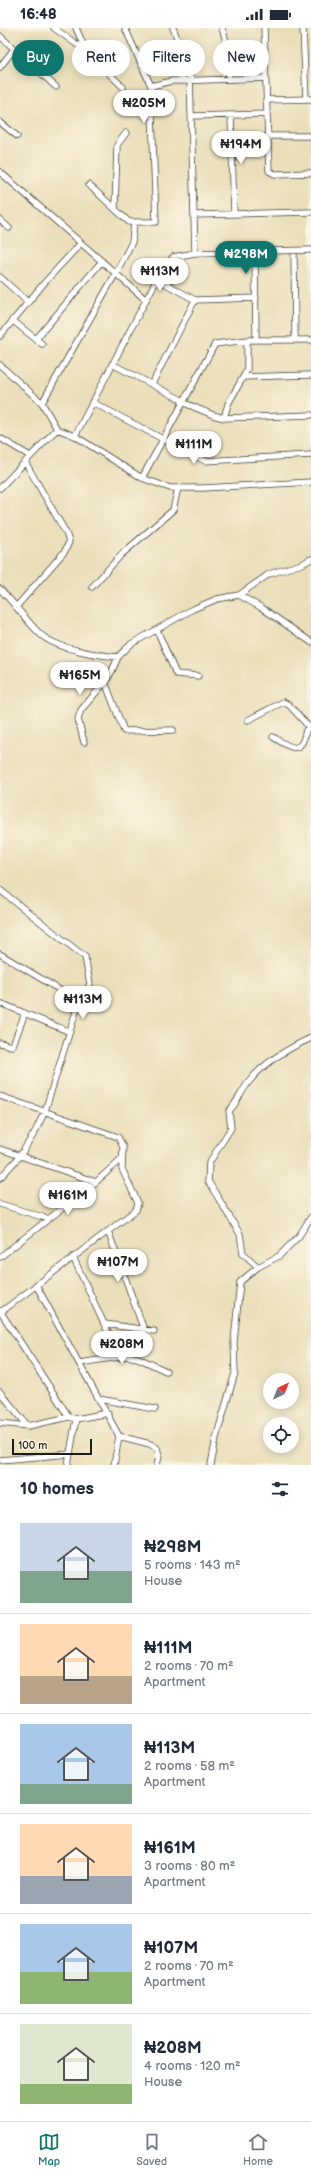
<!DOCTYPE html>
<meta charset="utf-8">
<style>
:root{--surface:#fff;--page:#f2f2f3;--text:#1f2937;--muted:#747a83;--line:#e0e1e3;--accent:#0f766e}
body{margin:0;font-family:"Balsamiq Sans",sans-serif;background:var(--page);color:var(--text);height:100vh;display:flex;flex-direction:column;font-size:15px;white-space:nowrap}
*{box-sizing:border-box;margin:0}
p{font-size:13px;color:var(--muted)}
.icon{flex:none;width:22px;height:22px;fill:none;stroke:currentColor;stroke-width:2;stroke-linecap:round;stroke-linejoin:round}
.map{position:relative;height:1437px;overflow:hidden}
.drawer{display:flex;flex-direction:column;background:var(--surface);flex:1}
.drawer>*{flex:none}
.guide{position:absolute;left:12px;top:12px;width:287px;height:36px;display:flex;gap:8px}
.needle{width:26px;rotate:43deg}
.controls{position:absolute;left:263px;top:1345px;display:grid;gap:8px}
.controls a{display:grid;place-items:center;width:36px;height:36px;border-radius:50%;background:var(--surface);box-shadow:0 2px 10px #0003;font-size:20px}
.scale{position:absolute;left:12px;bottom:10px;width:80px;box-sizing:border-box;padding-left:4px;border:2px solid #1c1c1c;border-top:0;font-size:11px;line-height:14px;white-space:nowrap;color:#1c1c1c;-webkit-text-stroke:3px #fcf5e5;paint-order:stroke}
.price{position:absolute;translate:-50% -34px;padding:0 9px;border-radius:14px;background:#fff;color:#222;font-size:13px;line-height:26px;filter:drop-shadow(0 1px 2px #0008)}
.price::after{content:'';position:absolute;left:50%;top:24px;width:12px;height:9px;margin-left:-6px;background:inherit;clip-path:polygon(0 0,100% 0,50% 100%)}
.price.selected{background:var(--accent);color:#fff}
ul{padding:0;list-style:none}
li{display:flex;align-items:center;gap:12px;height:100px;padding:0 20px}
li+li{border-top:1px solid var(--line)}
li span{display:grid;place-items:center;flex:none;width:112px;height:80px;border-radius:0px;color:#555}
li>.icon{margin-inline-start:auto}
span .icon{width:48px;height:48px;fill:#fffc;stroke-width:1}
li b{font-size:17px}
h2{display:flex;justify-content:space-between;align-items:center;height:48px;padding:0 20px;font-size:17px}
.chip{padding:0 14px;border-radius:18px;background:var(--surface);box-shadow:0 2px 10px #0003;font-size:14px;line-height:36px}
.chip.selected{background:var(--accent);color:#fff}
.status{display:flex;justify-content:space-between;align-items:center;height:28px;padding:0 20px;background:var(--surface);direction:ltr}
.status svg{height:11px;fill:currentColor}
.dock{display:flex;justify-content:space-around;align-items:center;height:56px;border-top:1px solid var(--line);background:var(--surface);font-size:11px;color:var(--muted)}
.dock a{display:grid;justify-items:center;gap:2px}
.dock .selected{color:var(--accent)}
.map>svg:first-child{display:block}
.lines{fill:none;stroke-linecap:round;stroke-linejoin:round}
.minor-casing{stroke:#3b3934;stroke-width:7}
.minor{stroke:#fff;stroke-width:5.5}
</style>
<div class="status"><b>16:48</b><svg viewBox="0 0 49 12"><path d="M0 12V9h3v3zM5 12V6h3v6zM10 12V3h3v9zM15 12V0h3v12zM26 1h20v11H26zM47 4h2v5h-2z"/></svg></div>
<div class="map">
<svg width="311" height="1437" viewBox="0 0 311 1437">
<rect width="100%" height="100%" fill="#fcf5e5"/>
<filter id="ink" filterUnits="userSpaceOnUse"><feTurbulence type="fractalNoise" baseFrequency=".025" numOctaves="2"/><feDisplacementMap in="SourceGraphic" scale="8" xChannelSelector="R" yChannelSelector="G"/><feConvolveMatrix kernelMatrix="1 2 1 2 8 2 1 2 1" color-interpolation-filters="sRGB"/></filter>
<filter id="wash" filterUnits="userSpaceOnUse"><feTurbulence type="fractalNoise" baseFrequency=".012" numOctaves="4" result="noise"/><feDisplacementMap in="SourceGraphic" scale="16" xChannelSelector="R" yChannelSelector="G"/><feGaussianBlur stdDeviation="0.9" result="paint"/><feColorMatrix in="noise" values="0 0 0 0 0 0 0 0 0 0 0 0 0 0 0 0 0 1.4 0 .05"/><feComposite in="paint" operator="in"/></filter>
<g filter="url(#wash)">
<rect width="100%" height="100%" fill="#eadfba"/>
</g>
<g filter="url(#ink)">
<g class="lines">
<defs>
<path id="minor" d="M54 0 86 23
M76 0 86 23 123 59
M173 0 188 38 190 48 195 225
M222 0 225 10 229 51
M264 0 269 143 275 146 311 145
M303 0 306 71
M0 8 56 59
M0 39 14 21
M151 58 172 53 265 50
M266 72 311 71
M191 88 266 86
M231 88 234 186
M0 94 17 108
M267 108H311
M0 144 146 272
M89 157 129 194H156L151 58 125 0
M115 181 117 117 126 105
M195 187 311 184
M0 192 9 200
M294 223 295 312
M255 224 256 312
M0 249 28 274
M157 251 195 272 256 270
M12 292 42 316
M0 308 45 254 81 215
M36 311 102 233
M112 336 182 372V374L213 387 224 390 311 387
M0 337 42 375 57 401
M243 349 311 347
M152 356 195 272
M92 374 205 433 311 427
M42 375 116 245 132 214 134 195
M224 390 228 376 247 342V312
M75 408 157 251 173 229 195 225 311 222
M0 410 30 428
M142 450 215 316 247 312H311
M0 460 57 401 75 408 142 450 170 460H204L311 454
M92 559 122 526 173 482 178 460
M0 561C14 575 25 591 39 605 55 621 97 627 118 629
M239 567 262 580 311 614
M17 578 65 523 69 514 66 505 25 434
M157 602 176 646 198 648
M105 654 124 703 173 702
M248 692 283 674 289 677 310 700
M273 709C290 719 301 729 306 702L311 699
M84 714 78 691 81 682 105 654 112 643 118 629 131 616 193 581 217 571 239 567 269 546 302 536 311 531
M0 862 85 929 90 956 78 977 45 1083 35 1104 20 1128 0 1150
M0 926 80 974
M0 975 70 1004
M311 1010C289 1020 263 1035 248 1055 241 1064 237 1075 229 1083L231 1100 209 1135 208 1153 240 1206 243 1225 258 1239 279 1228 299 1208 311 1189
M0 1015 11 1018 13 1017 25 985
M0 1068 118 1109 123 1119 122 1141 138 1175 136 1182 1 1284
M0 1121 96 1154
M0 1176 49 1191
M108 1203 144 1302
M0 1229 96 1154 122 1130
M73 1229 119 1328
M36 1257 119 1408 114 1437
M0 1283 69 1389
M105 1296 154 1303
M79 1335 126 1328 138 1330 166 1343
M0 1364 28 1398
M99 1371 155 1381
M0 1395 28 1398 69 1389 76 1391 108 1385
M119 1408 150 1416 157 1420 159 1428 157 1437
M0 1432 70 1426
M68 1437 76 1391
M211 1437 216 1410 235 1345 234 1314 240 1254 258 1239"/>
</defs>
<!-- minor casing -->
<use href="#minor" class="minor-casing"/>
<!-- minor -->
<use href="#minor" class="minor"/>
</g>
</g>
</svg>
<div class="controls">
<a><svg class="needle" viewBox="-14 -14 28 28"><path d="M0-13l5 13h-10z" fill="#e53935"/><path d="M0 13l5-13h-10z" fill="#747a83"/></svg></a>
<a><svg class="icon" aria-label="locate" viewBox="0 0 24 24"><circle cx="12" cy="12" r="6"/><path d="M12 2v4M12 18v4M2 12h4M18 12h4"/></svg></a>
</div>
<div class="scale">100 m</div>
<b class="price" style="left:144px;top:96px">₦205M</b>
<b class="price" style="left:241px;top:137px">₦194M</b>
<b class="price selected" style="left:246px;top:247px">₦298M</b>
<b class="price" style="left:160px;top:264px">₦113M</b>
<b class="price" style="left:194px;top:437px">₦111M</b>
<b class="price" style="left:80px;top:668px">₦165M</b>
<b class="price" style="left:83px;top:992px">₦113M</b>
<b class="price" style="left:68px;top:1188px">₦161M</b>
<b class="price" style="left:118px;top:1255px">₦107M</b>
<b class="price" style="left:122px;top:1337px">₦208M</b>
<div class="guide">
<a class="chip selected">Buy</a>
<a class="chip">Rent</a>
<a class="chip">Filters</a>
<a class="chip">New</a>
</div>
</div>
<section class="drawer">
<h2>10 homes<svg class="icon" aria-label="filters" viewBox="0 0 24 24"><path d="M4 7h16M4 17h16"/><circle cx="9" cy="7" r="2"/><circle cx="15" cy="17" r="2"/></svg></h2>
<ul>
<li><span style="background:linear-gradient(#c9d6e8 60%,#7fa58c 0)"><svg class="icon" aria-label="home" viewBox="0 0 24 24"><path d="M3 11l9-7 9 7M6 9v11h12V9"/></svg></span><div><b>₦298M</b><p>5 rooms · 143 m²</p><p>House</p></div></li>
<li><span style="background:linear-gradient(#ffd9b3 65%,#b9a48a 0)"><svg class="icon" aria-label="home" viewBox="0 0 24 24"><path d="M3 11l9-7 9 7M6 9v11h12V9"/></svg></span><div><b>₦111M</b><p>2 rooms · 70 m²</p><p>Apartment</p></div></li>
<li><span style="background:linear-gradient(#a9c7e8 75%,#7fa58c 0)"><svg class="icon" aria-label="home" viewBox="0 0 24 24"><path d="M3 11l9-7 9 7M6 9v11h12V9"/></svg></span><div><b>₦113M</b><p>2 rooms · 58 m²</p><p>Apartment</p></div></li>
<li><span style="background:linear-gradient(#ffd9b3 65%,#9aa5b1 0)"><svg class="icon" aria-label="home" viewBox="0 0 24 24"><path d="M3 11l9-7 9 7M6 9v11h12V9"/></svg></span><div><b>₦161M</b><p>3 rooms · 80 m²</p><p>Apartment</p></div></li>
<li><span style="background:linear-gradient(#a9c7e8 60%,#8fb573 0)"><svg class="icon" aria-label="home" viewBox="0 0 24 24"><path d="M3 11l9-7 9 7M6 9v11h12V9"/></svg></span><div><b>₦107M</b><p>2 rooms · 70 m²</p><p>Apartment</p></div></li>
<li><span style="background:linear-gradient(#dfe7d0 75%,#8fb573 0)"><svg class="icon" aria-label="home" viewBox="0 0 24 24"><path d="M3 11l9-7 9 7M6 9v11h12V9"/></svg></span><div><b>₦208M</b><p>4 rooms · 120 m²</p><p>House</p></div></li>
</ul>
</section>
<nav class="dock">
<a class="selected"><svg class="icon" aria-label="map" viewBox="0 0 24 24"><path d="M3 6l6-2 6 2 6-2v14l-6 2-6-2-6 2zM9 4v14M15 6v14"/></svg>Map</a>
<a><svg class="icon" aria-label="saved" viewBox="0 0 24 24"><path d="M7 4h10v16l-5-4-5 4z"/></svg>Saved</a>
<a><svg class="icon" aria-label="home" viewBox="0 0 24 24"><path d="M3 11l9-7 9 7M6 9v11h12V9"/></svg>Home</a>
</nav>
